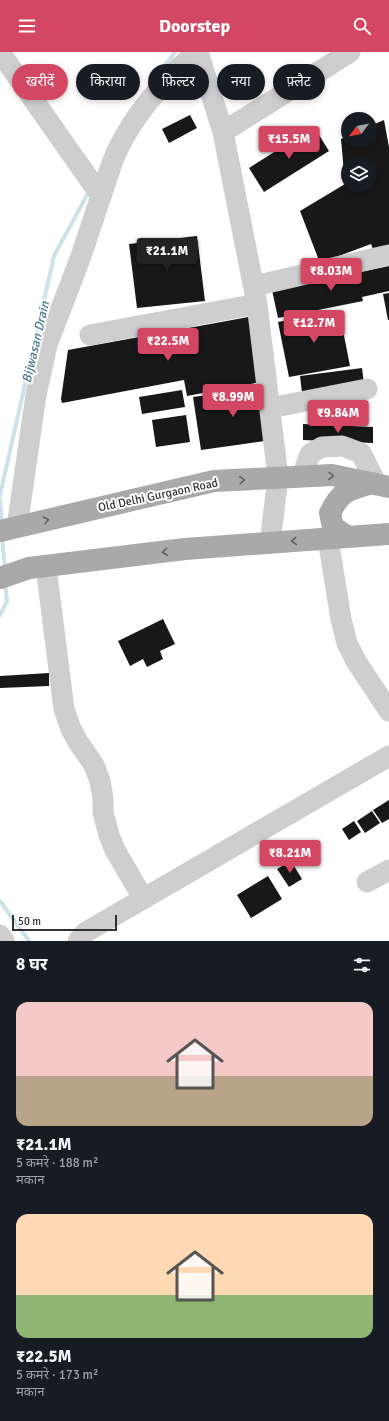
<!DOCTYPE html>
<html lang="hi">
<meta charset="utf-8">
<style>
:root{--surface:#171b24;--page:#242831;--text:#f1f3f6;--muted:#9ea1a6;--accent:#d44762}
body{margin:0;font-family:Signika,"Noto Sans Devanagari",sans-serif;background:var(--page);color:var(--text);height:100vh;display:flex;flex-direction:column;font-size:15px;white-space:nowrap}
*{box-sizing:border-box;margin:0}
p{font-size:13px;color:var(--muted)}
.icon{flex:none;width:22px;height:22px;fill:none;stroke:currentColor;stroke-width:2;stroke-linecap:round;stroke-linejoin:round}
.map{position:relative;height:889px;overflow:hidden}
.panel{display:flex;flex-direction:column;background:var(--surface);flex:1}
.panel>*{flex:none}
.top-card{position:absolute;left:12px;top:12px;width:365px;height:36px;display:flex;gap:8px}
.needle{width:26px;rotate:238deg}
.tools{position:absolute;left:341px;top:60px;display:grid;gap:8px}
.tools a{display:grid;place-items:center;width:36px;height:36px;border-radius:50%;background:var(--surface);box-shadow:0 2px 6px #0003;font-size:20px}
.scale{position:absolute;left:12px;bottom:10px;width:105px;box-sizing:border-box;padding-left:4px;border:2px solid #313131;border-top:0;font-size:11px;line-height:14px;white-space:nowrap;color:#313131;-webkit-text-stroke:3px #fff;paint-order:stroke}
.price{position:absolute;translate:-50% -34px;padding:0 9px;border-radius:4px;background:var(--accent);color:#fff;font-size:13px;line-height:26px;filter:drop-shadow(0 1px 2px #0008)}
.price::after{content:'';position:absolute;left:50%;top:24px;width:12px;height:9px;margin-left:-6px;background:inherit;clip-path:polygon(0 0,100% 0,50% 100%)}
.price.selected{background:#222;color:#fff}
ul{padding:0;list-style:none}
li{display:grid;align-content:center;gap:8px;height:212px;padding:0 16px}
li span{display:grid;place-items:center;height:124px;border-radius:12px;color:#555}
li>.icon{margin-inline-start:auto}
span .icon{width:72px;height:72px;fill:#fffc;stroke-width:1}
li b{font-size:17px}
h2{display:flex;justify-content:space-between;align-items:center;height:48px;padding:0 16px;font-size:17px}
.pill{padding:0 14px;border-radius:18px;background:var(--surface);box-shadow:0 2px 6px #0003;font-size:14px;line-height:36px}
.pill.selected{background:var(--accent);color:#fff}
header{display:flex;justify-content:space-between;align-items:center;height:52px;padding:0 16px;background:var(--accent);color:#fff;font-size:18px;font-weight:700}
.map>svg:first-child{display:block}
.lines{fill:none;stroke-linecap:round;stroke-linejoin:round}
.stream{stroke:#cce1e8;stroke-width:4}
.building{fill:#181818;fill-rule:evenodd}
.minor{stroke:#cecece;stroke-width:21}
.major{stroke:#a9a9a9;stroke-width:22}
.oneway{stroke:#616161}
.labels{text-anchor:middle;stroke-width:4;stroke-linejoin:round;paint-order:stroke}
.street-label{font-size:12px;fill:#313131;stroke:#fff}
.water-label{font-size:13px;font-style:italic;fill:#47798b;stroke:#fff}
</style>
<header><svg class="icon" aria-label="menu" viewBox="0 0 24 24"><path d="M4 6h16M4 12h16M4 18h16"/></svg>Doorstep<svg class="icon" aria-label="search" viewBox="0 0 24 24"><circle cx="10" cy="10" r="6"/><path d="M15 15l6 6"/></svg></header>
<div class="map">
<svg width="389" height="889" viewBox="0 0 389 889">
<rect width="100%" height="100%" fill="#fff"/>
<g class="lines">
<!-- stream -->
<path class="stream" d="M159 22 175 0
M0 443 54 204 87 143
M0 447 2 472
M2 485 5 518
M0 563 7 549 5 531
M0 849 29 889"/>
</g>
<!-- building -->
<path class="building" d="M190 63 197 76 169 91 162 77Z
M384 68 389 95V195L374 200 371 192 320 211 300 159 345 132 341 87 348 84V89H370V74ZM348 111H370V133H348Z
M314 75 329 99 264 140 249 116Z
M197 184 205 249 137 256 129 192Z
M389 214V239L362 245 363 249 278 266 272 238Z
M389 241V268H388L383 242Z
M339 258 350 314 289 325 278 270Z
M254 264 266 329 187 344 184 328 62 351 61 347 68 298Z
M362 316 364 332 302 341 300 324Z
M265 335 272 388 201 398 193 345Z
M182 338 185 355 142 362 139 345Z
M186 363 190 390 156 395 152 368Z
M303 372 373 375V391L303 388Z
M163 567 175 592 160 599 163 607 147 615 143 607 130 614 118 589Z
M49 621V634L0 636V624Z
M389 748V767L382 771 373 758Z
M372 759 380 771 365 781 357 769Z
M354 769 361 780 349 788 342 777Z
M291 809 302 827 289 835 277 817Z
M268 824 282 847 251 866 237 843Z"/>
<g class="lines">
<!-- minor -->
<path class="minor" d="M0 0 101 144 80 207 47 293 36 343 17 475
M198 0 223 80 257 252 278 425 270 491
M223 80 350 0
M101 144C107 128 111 110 119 95 137 58 166 27 196 0
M254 234 389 203
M90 283 257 252
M270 356 367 337
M302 424 310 402 322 395 342 394 361 401 377 433
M328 487 341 567 347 591 356 609 389 659
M46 515 64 657 71 677 78 690 94 713 100 729 103 747V760L109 783 115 798 143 846
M367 830 389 818
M0 883 4 889
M78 889 86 880 389 704"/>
<!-- major -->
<path class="major" d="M0 479 214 429 332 423 389 435
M348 485 333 475 330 461C341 438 349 438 372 431
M0 526 29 516 185 497 389 482"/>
</g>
<!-- one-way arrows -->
<defs><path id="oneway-chevron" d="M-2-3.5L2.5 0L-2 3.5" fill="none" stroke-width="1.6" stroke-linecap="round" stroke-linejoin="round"/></defs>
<g class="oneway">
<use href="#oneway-chevron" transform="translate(331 424) rotate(4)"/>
<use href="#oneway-chevron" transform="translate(242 428) rotate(-4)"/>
<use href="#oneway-chevron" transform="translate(46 468) rotate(-14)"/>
<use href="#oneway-chevron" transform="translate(294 489) rotate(176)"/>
<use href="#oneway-chevron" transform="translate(165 500) rotate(173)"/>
</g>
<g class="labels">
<!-- street labels -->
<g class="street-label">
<text transform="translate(158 443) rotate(-12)" y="4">Old Delhi Gurgaon Road</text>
</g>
<!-- water labels -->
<g class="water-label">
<text transform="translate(35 290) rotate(-77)" y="5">Bijwasan Drain</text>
</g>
</g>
</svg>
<div class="tools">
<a><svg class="needle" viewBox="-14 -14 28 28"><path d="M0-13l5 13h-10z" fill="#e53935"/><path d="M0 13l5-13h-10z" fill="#9ea1a6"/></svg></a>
<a><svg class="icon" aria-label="layers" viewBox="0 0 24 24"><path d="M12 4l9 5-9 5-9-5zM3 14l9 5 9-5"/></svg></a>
</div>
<div class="scale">50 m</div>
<b class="price" style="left:289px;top:108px">₹15.5M</b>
<b class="price selected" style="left:167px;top:220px">₹21.1M</b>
<b class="price" style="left:331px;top:240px">₹8.03M</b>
<b class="price" style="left:314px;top:292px">₹12.7M</b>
<b class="price" style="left:168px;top:310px">₹22.5M</b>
<b class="price" style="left:233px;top:366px">₹8.99M</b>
<b class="price" style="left:338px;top:382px">₹9.84M</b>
<b class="price" style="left:290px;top:822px">₹8.21M</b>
<div class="top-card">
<a class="pill selected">खरीदें</a>
<a class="pill">किराया</a>
<a class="pill">फ़िल्टर</a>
<a class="pill">नया</a>
<a class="pill">फ़्लैट</a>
</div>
</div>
<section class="panel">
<h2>8 घर<svg class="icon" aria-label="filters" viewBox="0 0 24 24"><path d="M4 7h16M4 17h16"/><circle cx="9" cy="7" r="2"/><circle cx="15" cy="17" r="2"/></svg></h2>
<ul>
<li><span style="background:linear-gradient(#f6c9c9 60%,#b9a48a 0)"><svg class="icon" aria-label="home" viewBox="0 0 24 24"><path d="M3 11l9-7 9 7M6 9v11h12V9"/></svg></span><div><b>₹21.1M</b><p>5 कमरे · 188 m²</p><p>मकान</p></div></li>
<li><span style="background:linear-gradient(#ffd9b3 65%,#8fb573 0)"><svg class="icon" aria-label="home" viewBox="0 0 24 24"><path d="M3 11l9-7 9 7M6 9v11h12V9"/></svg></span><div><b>₹22.5M</b><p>5 कमरे · 173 m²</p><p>मकान</p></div></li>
</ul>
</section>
